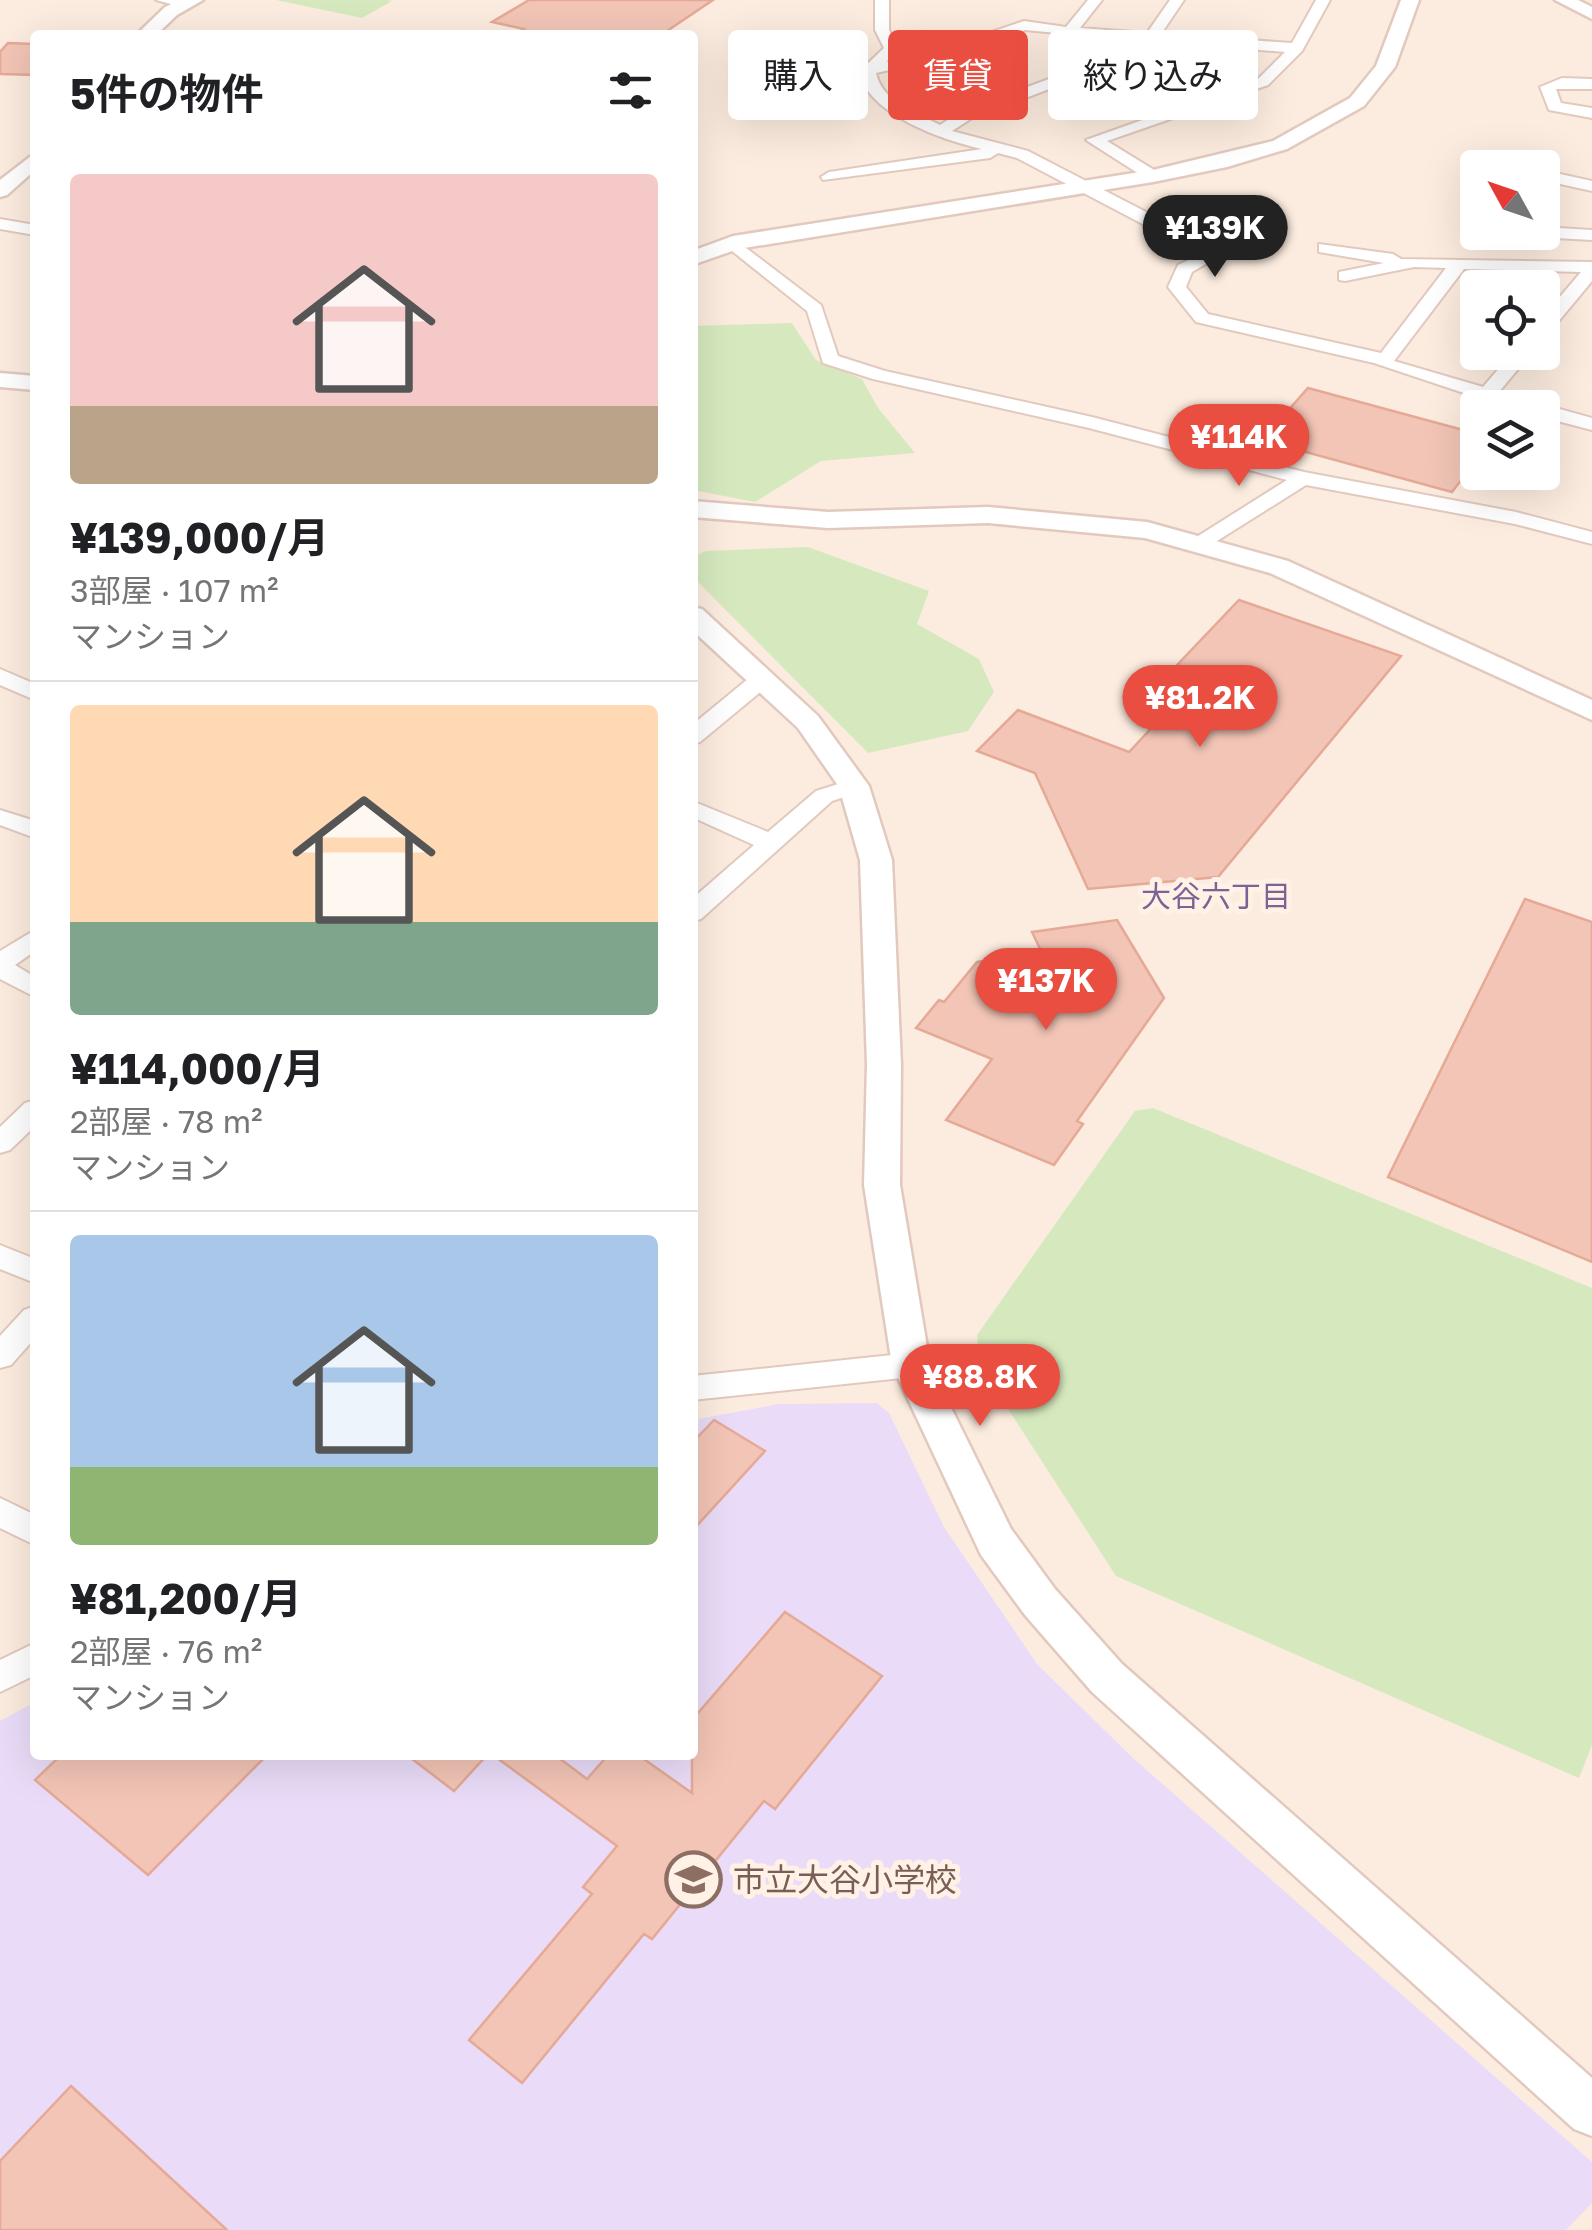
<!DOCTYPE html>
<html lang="ja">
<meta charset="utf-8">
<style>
:root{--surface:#fff;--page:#f6f6f6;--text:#202124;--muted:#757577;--line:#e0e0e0;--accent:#e94e41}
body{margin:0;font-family:"Golos Text","Noto Sans JP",sans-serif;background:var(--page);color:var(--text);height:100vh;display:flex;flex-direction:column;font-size:38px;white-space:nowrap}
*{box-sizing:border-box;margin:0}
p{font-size:32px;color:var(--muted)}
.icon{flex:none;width:55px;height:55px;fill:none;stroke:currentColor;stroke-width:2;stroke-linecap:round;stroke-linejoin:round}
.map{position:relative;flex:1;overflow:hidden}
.side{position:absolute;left:30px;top:30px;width:668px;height:1730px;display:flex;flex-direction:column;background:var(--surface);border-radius:10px;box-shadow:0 10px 40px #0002}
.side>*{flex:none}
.banner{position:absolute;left:728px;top:30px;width:712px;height:90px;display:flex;gap:20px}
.needle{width:65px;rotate:310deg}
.buttons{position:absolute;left:1460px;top:150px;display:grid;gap:20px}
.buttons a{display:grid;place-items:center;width:100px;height:100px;border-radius:10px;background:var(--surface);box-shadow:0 10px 40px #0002;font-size:50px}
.price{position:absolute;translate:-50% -85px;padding:0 22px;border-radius:35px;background:var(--accent);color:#fff;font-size:32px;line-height:65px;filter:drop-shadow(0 2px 5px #0008)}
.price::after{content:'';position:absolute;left:50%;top:60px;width:30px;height:22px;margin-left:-15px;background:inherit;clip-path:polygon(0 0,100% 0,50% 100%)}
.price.active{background:#222;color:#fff}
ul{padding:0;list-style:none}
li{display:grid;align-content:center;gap:20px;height:530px;padding:0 40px}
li+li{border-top:2px solid var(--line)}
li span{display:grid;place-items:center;height:310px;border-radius:10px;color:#555}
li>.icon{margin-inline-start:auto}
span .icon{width:180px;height:180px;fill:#fffc;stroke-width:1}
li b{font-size:42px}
h2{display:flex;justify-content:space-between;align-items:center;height:120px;padding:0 40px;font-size:42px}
.pill{padding:0 35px;border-radius:10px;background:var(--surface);box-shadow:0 10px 40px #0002;font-size:35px;line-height:90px}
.pill.active{background:var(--accent);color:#fff}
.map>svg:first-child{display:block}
.education{fill:#eadcf8}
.green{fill:#d6e9be}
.building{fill:#f2c5b6;stroke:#e5a996;stroke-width:2.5}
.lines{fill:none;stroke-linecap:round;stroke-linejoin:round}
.minor-casing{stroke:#e2c9be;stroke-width:4}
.tertiary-casing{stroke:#e2c9be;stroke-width:5}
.minor{fill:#fff;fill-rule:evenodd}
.tertiary{fill:#fff;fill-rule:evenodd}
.labels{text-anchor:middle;stroke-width:10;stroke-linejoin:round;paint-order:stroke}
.neighbourhood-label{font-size:30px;fill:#7d6296;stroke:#fff1e5}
.near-education-label{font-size:32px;fill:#785e54;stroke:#fff1e5;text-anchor:start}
</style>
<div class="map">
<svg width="1592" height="2230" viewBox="0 0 1592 2230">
<rect width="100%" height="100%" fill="#fcecdf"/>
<!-- education -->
<path class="education" d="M877 1403 889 1413 944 1527 1037 1664 1133 1758 1592 2162V2203L1566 2230H0V1721L35 1702V1755H692L693 1420 778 1404Z"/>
<!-- green -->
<path class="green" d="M276 0H387L392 1 362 18Z
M792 323 816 360 862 379 878 408 915 453 821 461 755 502 693 490 692 326Z
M808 547 929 591 917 624 979 659 994 692 968 731 868 753 693 577V557L706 551Z
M1153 1108 1592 1288V1745L1579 1778 1116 1576 979 1364 977 1335 1135 1111Z"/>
<!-- building -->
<path class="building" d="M529 0H713L661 35H514L524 29 492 22Z
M8 43 35 44V75L0 74V52Z
M1308 388 1478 434V458L1452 492 1262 440Z
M1239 600 1401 656 1218 877 1088 889 1035 773 977 751 1018 710 1129 752 1185 692 1160 683Z
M1525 899 1592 922V1262L1388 1177Z
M1117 920 1164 998 1077 1121 1083 1124 1054 1165 946 1120 992 1059 916 1028 939 1000 944 1002 977 962 1042 953 1032 932Z
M714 1420 765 1451 692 1531V1443Z
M785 1612 882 1676 775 1809 764 1801 652 1939 644 1934 522 2083 469 2040 592 1894 583 1887 617 1846 493 1755H555L587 1779 608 1755H638L692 1793V1720Z
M61 1755H267L148 1875 35 1780Z
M407 1755H487L454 1791Z
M71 2086 227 2230H0V2161Z"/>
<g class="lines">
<defs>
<path id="minor" d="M156 0H187L193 4 186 8Z
M875 0H889V30L899 49 886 62 935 51 1024 21 1066 27 1088 0H1102L1080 28 1147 33 1170 0H1184L1161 34 1292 43 1316 0H1330L1302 51 1268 85 1107 141 1159 173V179H1147L1086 140 1258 79 1285 52 1155 42 1148 52 972 118 952 131 1028 151 1208 244 1219 256 1192 272 1186 287 1208 314 1381 353 1446 268 1414 267 1345 281 1339 280V272L1384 263 1319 252V244L1393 254 1401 259 1592 262V281L1548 334 1542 335V318L1581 272 1464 269 1394 361 1483 387 1513 352H1532L1499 392 1592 418V430L1542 417V408H1509L1374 363 1196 322 1168 287 1178 265 1199 255 1196 252 1017 158 998 153 990 158 823 180 821 177 829 172 982 149C946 141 865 114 860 71L884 48 875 30ZM1025 30 1141 41 1138 46 960 112 940 125C917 113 882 102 876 73L944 58Z
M1562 78 1592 79V89H1556L1561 103 1592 108V118L1549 110 1540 87Z
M1542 170 1592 181V191L1542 180Z
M0 219 35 225V235L0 229Z
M1542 227 1592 230V240L1537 237 1529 232H1542Z
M733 238 821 305 838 356 885 371 1092 417 1304 472 1516 512 1592 532V544L1515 524 1306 485 1209 546H1195L1192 542 1195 538 1287 480 1089 428 873 379 823 363 807 311 727 247V239Z
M0 669 35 684V700L0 685Z
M762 672 770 674 773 679 770 684 700 742 692 744V725L754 674Z
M854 779 862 781 866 786 862 791 832 801 701 919 692 921V899L754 845 692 817V801L768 832 816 791Z
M0 810 35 821V838L0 825Z
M35 930V951L15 965 35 977V997L0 979V951Z
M35 1100V1126L10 1150 0 1153V1127L25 1103Z
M0 1245 35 1259V1283L0 1269Z
M35 1306V1338L11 1365 0 1368V1336L24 1310Z
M911 1353 922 1356 926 1365 922 1374 911 1377 692 1400V1376Z
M0 1498 35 1515V1545L0 1528Z
M35 1643V1675L0 1692V1660Z"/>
<path id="tertiary" d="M180 0H203L177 15 156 35H136L165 7Z
M1401 0H1419L1395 67 1364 106 1287 149 1227 167 1153 182 738 249 692 265V251L733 236 1153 170 1273 141 1350 98 1376 66Z
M1555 0H1578L1592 7V19Z
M35 153V170L7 195 0 197V180Z
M0 373 35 376V390L0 387Z
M692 501 828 512 988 507 1147 522 1288 561 1592 700V720L1270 573 1145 538 988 523 828 528 692 517Z
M692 607 702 609 818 716 869 786 892 860 901 1064 900 1185 930 1365 1011 1529 1055 1589 1122 1664 1592 2078V2136L1574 2129 1092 1692 1025 1615 981 1555 892 1365 864 1185 867 1064 860 860 839 787 798 728 692 630Z"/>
</defs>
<!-- minor casing -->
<use href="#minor" class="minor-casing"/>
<!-- tertiary casing -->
<use href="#tertiary" class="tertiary-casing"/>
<!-- minor -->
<use href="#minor" class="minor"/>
<!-- tertiary -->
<use href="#tertiary" class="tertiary"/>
</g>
<!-- icons -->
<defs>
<symbol id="school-ring" viewBox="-11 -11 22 22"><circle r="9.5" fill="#fff1e5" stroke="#8d6e63" stroke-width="1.5"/><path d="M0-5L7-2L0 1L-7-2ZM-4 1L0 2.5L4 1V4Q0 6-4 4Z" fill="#8d6e63"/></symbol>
</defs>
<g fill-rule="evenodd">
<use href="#school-ring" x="662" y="1848" width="63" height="63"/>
</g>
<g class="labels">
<!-- neighbourhood labels -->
<g class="neighbourhood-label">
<text x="1216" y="907">大谷六丁目</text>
</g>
<!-- near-education labels -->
<g class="near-education-label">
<text x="733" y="1891">市立大谷小学校</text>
</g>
</g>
</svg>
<div class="buttons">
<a><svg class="needle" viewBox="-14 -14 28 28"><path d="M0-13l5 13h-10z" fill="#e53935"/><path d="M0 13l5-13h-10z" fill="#757577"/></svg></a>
<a><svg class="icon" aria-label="locate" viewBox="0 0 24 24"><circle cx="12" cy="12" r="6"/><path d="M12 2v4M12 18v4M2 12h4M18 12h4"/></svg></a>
<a><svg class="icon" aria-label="layers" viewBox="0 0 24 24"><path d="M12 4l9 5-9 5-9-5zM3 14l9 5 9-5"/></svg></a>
</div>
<b class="price active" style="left:1215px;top:280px">¥139K</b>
<b class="price" style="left:1239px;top:489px">¥114K</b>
<b class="price" style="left:1200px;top:750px">¥81.2K</b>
<b class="price" style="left:1046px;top:1033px">¥137K</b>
<b class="price" style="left:980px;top:1429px">¥88.8K</b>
<div class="banner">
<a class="pill">購入</a>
<a class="pill active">賃貸</a>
<a class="pill">絞り込み</a>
</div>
<section class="side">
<h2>5件の物件<svg class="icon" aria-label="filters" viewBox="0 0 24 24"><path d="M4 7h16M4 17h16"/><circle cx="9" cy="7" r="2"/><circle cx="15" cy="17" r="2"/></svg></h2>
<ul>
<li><span style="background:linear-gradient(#f6c9c9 75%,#b9a48a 0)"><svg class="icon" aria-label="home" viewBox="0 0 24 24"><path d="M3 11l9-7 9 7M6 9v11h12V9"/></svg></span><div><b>¥139,000/月</b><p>3部屋 · 107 m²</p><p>マンション</p></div></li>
<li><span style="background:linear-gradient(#ffd9b3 70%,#7fa58c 0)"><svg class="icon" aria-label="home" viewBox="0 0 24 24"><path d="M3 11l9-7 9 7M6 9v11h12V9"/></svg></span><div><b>¥114,000/月</b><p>2部屋 · 78 m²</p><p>マンション</p></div></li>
<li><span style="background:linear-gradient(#a9c7e8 75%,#8fb573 0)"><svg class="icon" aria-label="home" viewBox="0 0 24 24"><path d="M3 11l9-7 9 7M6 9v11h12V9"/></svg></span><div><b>¥81,200/月</b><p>2部屋 · 76 m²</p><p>マンション</p></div></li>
</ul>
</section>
</div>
